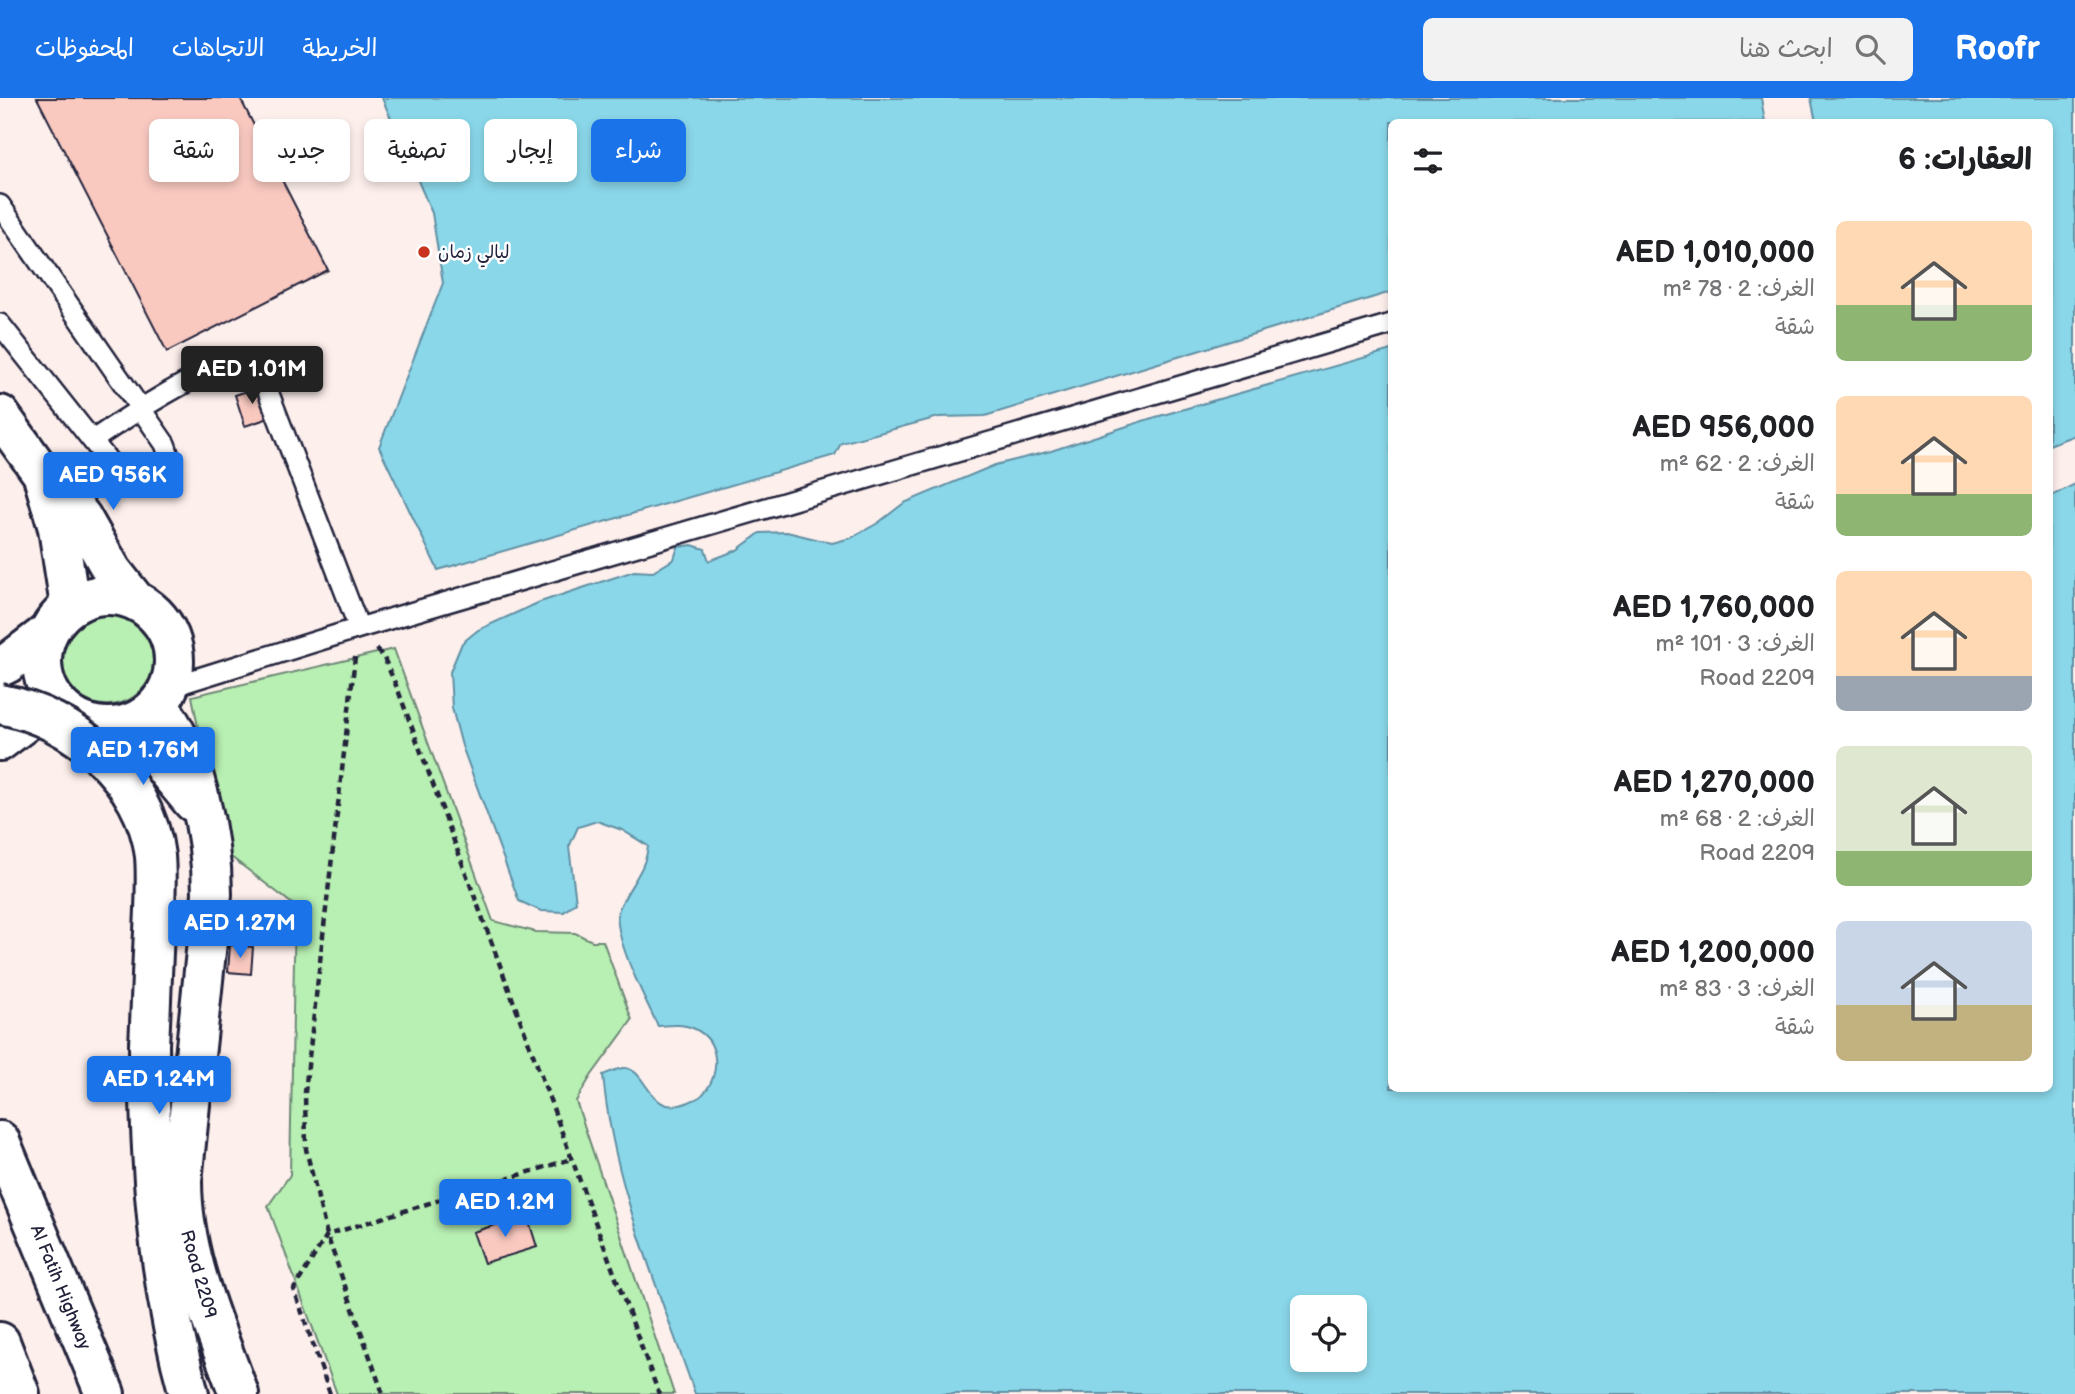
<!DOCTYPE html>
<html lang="ar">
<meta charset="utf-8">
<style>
:root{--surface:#fff;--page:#f2f2f2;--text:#202124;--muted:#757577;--accent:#1a73e8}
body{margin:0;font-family:"Balsamiq Sans","Playpen Sans Arabic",sans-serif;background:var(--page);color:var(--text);direction:rtl;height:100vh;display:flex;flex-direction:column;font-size:26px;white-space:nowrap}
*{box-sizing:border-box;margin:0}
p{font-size:23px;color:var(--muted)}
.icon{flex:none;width:38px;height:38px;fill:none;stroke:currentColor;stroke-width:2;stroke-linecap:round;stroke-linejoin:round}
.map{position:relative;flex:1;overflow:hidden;direction:ltr}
.drawer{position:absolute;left:1388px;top:21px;width:665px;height:973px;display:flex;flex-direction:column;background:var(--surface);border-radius:10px;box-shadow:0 4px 10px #0003;direction:rtl}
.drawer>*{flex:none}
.guide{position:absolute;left:21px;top:21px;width:665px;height:63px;direction:rtl;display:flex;gap:14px}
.fabs{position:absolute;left:1290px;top:1197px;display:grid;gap:14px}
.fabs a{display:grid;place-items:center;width:77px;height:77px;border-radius:10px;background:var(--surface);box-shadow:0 4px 10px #0003;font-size:35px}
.price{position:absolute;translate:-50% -60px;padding:0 16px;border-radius:7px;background:var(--accent);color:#fff;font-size:23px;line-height:46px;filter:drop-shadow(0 2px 4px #0008)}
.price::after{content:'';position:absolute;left:50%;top:42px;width:21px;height:16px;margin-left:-10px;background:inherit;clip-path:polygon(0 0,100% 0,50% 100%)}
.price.active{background:#222;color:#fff}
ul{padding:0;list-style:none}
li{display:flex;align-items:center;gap:21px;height:175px;padding:0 21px}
li span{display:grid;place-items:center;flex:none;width:196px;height:140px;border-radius:10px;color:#555}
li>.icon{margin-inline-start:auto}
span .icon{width:84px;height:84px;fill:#fffc;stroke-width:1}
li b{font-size:30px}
h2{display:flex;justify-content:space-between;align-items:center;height:84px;padding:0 21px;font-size:30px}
.tag{padding:0 24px;border-radius:10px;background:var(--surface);box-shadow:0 4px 10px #0003;font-size:24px;line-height:63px}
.tag.active{background:var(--accent);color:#fff}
header{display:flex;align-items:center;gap:42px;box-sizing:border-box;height:98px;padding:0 35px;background:var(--accent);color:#fff}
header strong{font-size:33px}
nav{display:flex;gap:38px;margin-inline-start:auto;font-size:24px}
.search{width:490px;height:63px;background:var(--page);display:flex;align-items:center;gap:18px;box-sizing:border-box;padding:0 24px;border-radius:10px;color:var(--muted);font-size:26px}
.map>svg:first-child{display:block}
.green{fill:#b8efb2;stroke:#6d8876;stroke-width:2}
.water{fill:#8ad7e9;stroke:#608fa3;stroke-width:2;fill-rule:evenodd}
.building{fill:#f9c9c0;stroke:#22223b;stroke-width:2}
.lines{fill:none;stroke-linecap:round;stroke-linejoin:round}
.lane-casing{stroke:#22223b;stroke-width:24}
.secondary-casing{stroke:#22223b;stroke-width:44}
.primary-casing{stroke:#22223b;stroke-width:44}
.path{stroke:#22223b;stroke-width:4.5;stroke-dasharray:7 5;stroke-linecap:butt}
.lane{stroke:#fff;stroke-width:19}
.secondary{stroke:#fff;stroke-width:38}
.primary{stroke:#fff;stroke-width:38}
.primary-bridge-casing{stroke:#22223b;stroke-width:44;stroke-linecap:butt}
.primary-bridge{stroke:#fff;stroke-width:38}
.poi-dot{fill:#c8321e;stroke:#fff;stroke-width:2.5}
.labels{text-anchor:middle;stroke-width:5;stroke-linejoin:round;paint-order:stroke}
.poi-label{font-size:18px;fill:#22223b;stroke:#fff;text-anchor:start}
.street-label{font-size:18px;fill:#22223b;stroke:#fff}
</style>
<header>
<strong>Roofr</strong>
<div class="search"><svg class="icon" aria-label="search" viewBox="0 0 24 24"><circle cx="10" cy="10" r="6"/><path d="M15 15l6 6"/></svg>ابحث هنا</div>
<nav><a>الخريطة</a><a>الاتجاهات</a><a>المحفوظات</a></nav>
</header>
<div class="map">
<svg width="2075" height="1296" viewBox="0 0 2075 1296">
<rect width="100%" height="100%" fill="#fdefec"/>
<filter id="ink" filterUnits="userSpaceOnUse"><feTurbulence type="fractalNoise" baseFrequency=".0143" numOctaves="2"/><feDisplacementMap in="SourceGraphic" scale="14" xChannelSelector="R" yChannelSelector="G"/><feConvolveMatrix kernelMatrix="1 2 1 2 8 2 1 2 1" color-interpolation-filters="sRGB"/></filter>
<g filter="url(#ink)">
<!-- green -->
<path class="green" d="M60 560a47 47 0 1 1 94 0a47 47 0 1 1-94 0Z
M394 551 493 823 536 834 575 835 592 843H603L632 922 591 978 576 1003 674 1296H337L268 1108 290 1077 295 808 222 752 192 598Z"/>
<!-- water -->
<path class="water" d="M382 0H1761L1765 24H1391V194L985 318 939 319 841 345 835 357 438 472 379 349 443 185 432 115Z
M1811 0H2075V337L2049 347V24H1816Z
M1391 252V990H2049V399L2075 386V1296H695C659 1192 613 1087 603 977 609 975 618 970 624 970 648 970 648 1022 689 1004 693 1002 700 1000 703 996 721 977 720 943 695 931 683 925 670 927 658 928 647 905 610 834 619 811 628 789 646 772 648 748L622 732 597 723 578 729 569 749 576 804 564 814 541 813 519 803 462 648 452 610 450 574 462 545 478 532 540 504 634 473 653 474 674 461 678 449 692 447 705 451 709 463 737 452 760 435 787 434 832 445 851 440 878 425 904 405 995 367 1051 353 1149 321ZM1354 1209V1262H1302V1209Z"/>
<!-- building -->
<path class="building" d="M37 0H240L328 172 167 254Z
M259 289 269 320 245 328 235 297Z
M230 847 253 849 251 876 228 874Z
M527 1117 537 1149 484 1165 473 1134Z"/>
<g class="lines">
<defs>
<path id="lane" d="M0 107 165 346C178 376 154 397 125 384L0 226
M93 342C118 325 211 263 238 265 249 266 257 274 264 283L359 530
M170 589 359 530 1391 226"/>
<path id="secondary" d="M0 317 41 374 61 393 82 420 112 473 134 501
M44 382 58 430 70 508
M42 563a66 66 0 1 1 132 0a66 66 0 1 1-132 0Z
M158 607C195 654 212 737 212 796L182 1083C182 1158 214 1227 239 1296
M120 628 158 662 193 704"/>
<path id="primary" d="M0 569 8 565 46 536
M0 643 54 602
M149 947C150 1064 157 1182 189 1296
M0 1043 105 1296
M0 1244 20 1296"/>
</defs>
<!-- lane casing -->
<use href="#lane" class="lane-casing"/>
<!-- secondary casing -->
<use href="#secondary" class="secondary-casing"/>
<!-- primary casing -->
<use href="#primary" class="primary-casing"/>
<!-- path -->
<path class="path" d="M377 551 384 560 398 592 659 1296
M355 559 305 994 306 1051 327 1137 383 1296
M330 1296 294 1191 327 1137 571 1061"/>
<!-- lane -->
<use href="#lane" class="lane"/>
<!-- secondary -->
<use href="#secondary" class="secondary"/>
<!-- primary -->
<use href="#primary" class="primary"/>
<defs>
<path id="primary-bridge" d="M0 606C74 619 146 681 155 758 157 783 155 809 154 834 152 871 151 909 149 947"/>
</defs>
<!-- primary-bridge casing -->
<use href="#primary-bridge" class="primary-bridge-casing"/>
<!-- primary-bridge -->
<use href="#primary-bridge" class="primary-bridge"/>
</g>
</g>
<!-- markers -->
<circle class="poi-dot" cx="424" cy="154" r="7"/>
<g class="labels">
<!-- poi labels -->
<g class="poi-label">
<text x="438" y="160">ليالي زمان</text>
</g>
<!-- street labels -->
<g class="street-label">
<text transform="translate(199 1176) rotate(74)" y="6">Road 2209</text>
<text transform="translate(61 1189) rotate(68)" y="6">Al Fatih Highway</text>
</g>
</g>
</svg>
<div class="fabs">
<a><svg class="icon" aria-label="locate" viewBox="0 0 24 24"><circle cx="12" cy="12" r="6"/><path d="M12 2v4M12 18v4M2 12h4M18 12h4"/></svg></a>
</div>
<b class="price active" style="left:252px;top:308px">AED 1.01M</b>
<b class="price" style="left:113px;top:414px">AED 956K</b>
<b class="price" style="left:143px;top:689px">AED 1.76M</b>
<b class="price" style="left:240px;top:862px">AED 1.27M</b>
<b class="price" style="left:159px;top:1018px">AED 1.24M</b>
<b class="price" style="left:505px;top:1141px">AED 1.2M</b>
<div class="guide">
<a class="tag active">شراء</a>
<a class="tag">إيجار</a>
<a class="tag">تصفية</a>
<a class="tag">جديد</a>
<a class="tag">شقة</a>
</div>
<section class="drawer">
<h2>العقارات: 6<svg class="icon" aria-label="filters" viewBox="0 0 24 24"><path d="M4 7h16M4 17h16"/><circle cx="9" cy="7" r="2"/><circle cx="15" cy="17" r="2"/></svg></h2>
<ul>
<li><span style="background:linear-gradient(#ffd9b3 60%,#8fb573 0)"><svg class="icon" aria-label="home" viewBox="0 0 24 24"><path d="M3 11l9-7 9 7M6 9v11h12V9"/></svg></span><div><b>AED 1,010,000</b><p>الغرف: 2 · 78 m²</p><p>شقة</p></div></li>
<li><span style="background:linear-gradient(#ffd9b3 70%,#8fb573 0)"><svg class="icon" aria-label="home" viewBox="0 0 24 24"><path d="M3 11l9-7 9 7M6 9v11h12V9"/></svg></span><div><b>AED 956,000</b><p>الغرف: 2 · 62 m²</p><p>شقة</p></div></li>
<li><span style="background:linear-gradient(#ffd9b3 75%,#9aa5b1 0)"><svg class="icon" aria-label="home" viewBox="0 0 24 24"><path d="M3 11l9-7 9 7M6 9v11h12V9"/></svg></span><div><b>AED 1,760,000</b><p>الغرف: 3 · 101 m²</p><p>Road 2209</p></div></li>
<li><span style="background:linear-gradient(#dfe7d0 75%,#8fb573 0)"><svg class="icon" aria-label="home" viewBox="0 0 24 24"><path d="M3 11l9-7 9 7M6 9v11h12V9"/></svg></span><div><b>AED 1,270,000</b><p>الغرف: 2 · 68 m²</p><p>Road 2209</p></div></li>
<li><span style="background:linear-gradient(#c9d6e8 60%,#c2b280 0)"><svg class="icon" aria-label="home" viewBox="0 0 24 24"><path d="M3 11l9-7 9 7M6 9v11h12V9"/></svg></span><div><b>AED 1,200,000</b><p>الغرف: 3 · 83 m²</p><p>شقة</p></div></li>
</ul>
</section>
</div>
